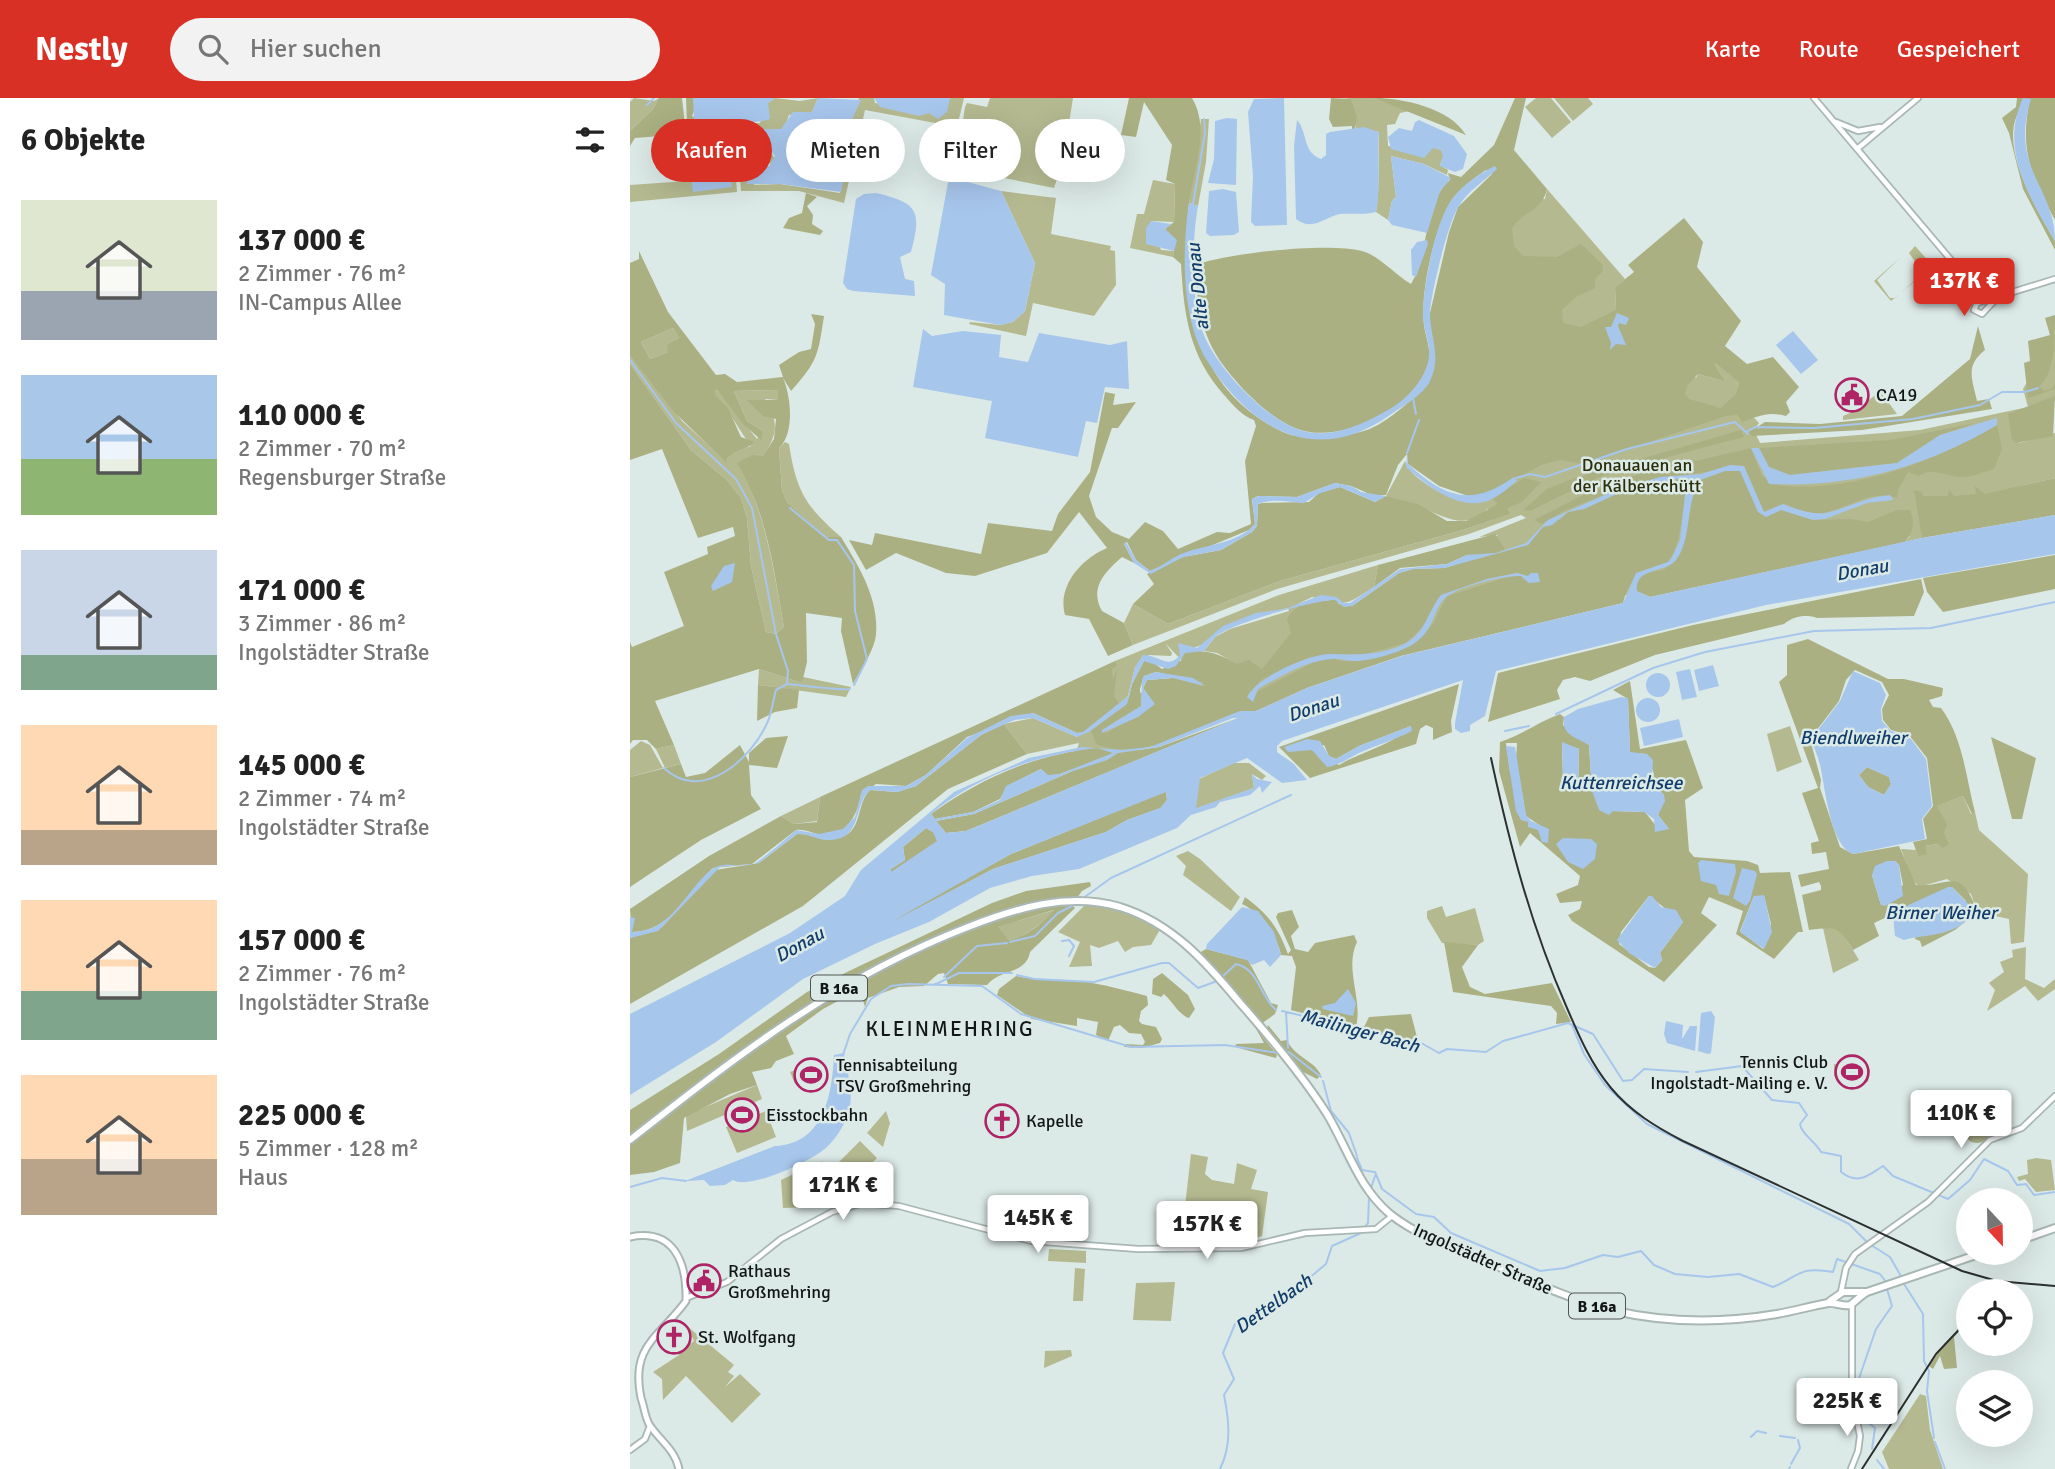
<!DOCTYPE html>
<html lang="de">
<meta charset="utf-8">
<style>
:root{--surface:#fff;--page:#f2f2f2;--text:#222;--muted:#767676;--accent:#d93025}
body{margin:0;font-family:Signika,sans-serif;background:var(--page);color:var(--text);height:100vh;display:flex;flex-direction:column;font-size:26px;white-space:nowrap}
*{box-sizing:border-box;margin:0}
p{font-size:23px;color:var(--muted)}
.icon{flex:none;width:38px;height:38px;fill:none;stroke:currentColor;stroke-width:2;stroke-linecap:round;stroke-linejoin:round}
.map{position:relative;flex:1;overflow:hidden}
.details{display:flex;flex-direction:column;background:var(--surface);width:630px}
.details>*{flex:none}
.guide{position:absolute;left:21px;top:21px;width:665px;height:63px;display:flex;gap:14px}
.needle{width:46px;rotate:158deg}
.buttons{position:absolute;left:1326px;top:1090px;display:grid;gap:14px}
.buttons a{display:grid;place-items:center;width:77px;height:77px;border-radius:50%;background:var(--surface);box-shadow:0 7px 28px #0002;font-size:35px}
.price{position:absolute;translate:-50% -60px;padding:0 16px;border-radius:7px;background:#fff;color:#222;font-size:23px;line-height:46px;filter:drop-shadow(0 2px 4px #0008)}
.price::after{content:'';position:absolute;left:50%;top:42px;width:21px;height:16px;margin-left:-10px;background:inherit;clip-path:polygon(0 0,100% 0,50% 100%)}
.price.current{background:var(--accent);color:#fff}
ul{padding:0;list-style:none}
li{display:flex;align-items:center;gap:21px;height:175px;padding:0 21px}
li span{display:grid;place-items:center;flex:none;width:196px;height:140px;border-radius:0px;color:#555}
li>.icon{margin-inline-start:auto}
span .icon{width:84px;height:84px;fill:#fffc;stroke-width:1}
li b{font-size:30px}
h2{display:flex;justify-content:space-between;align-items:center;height:84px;padding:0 21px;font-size:30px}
.chip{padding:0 24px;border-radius:32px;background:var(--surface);box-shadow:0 7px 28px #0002;font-size:24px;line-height:63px}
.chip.current{background:var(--accent);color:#fff}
header{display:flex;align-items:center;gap:42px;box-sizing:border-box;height:98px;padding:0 35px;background:var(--accent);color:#fff}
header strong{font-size:33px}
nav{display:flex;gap:38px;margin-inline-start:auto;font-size:24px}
.search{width:490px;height:63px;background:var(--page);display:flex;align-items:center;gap:18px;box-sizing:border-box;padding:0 24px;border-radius:38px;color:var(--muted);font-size:26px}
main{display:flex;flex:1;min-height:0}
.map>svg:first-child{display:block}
.green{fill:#b4b990;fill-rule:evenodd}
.forest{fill:#abb083;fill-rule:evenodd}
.water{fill:#a7c6ec;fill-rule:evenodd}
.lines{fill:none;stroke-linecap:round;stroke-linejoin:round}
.stream{stroke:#a7c6ec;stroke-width:2}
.tertiary-casing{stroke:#a9b7b4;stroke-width:8}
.secondary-casing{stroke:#a9b7b4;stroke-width:9}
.primary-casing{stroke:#a9b7b4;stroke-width:10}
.tertiary{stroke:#fff;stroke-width:4.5}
.secondary{stroke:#fff;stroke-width:5}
.primary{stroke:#fff;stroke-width:6}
.rail{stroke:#2b3130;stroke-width:2}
.labels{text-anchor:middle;stroke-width:5;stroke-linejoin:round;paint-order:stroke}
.shield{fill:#dceae7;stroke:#4f5655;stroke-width:2}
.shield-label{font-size:16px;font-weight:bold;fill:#121716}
.poi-label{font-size:18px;fill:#121716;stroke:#dceae7;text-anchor:start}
.park-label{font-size:18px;fill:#2b2e09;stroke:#dceae7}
.street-label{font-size:18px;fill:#121716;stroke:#dceae7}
.water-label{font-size:19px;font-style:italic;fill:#123d6b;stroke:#dceae7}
.quarter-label{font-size:21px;letter-spacing:2px;fill:#121716;stroke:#dceae7}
</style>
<header>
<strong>Nestly</strong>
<div class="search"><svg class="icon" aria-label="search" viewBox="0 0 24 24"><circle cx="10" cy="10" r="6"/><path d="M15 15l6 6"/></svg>Hier suchen</div>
<nav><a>Karte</a><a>Route</a><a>Gespeichert</a></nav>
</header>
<main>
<section class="details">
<h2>6 Objekte<svg class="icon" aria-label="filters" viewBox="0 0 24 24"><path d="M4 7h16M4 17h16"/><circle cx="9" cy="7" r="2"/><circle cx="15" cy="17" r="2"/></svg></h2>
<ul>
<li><span style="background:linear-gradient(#dfe7d0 65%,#9aa5b1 0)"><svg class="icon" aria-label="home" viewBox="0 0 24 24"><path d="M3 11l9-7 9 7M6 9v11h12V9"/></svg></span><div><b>137 000 €</b><p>2 Zimmer · 76 m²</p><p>IN-Campus Allee</p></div></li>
<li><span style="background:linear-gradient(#a9c7e8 60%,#8fb573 0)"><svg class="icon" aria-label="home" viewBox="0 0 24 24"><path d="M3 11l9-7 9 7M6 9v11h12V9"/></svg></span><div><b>110 000 €</b><p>2 Zimmer · 70 m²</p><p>Regensburger Straße</p></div></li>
<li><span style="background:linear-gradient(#c9d6e8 75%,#7fa58c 0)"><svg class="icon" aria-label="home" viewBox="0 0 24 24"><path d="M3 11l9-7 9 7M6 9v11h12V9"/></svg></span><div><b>171 000 €</b><p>3 Zimmer · 86 m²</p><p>Ingolstädter Straße</p></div></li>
<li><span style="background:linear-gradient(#ffd9b3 75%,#b9a48a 0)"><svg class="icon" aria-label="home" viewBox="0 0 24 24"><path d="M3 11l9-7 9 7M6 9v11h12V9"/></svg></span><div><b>145 000 €</b><p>2 Zimmer · 74 m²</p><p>Ingolstädter Straße</p></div></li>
<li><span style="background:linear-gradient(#ffd9b3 65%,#7fa58c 0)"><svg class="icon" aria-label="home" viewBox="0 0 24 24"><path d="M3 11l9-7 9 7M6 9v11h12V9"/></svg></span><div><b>157 000 €</b><p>2 Zimmer · 76 m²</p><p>Ingolstädter Straße</p></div></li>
<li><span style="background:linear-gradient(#ffd9b3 60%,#b9a48a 0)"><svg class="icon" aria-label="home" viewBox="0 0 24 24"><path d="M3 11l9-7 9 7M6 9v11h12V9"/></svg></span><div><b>225 000 €</b><p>5 Zimmer · 128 m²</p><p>Haus</p></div></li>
</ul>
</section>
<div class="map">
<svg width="1425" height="1371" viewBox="0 0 1425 1371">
<rect width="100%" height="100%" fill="#dceae7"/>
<!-- green -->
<path class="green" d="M4 0 24 3 29 0 23 11 0 33V4Z
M145 0 170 3 188 0 182 14 159 17 155 28 147 34 135 31 117 58 141 53 145 62 135 68 124 87 150 86 210 95 224 28 222 21 229 0H244L245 5 299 15 320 0H334L327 29 235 12 214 105 169 93H111L106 31H89V26L130 25 138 5Z
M360 0H443L433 63 424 90 329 71 327 63 335 9 337 5 357 9Z
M714 0H744L780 13 770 15 765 26 757 27 758 48 799 54 801 49 811 52 814 57 810 67 818 72 817 77 794 66 761 58 766 99 762 103 758 122 746 114C750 95 748 56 749 34L726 30 721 1Z
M906 0H921L941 24 922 40 895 9Z
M924 0H958L963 6 943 23Z
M571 21H579L576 64 568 108 559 105Z
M54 36 60 46 69 38H103L107 94 0 104V87L57 83Z
M523 82 545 86 544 124 521 123 531 152 544 153 543 159 500 150 507 116H514Z
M917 91 995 181 985 189 986 212 1066 280 1068 276 1096 284 1083 265 1086 264 1109 285 1107 301 1129 325 1124 332 1130 345 1290 332 1398 309 1393 291 1425 236V303L1389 345 1425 335V380L1394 387 1291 431 1292 440 1275 444 1280 438 832 531 444 676 441 672 449 645 397 656 374 626 403 620 447 639 485 563 649 497 748 467 744 489C712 509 720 507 682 499L668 506 709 522 788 492 868 437 849 439 896 420 891 417 839 436 647 491 503 547 494 525 503 506 538 526 650 483 833 432 879 416 857 411C835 435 810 416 787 408 777 404 765 403 756 398L775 363C779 381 826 406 843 404L876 99 915 101ZM658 510 659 513 600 531 585 539 574 553 587 555 605 565 560 550C576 550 588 530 603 525 621 518 640 515 658 510ZM535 545 560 571 492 604 498 598 505 569 519 557 541 558 542 555Z
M371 93 426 100 421 136 481 148 480 152 485 153 486 187 464 218 403 205 396 238 339 226 340 224 370 227 383 224 395 213 405 165Z
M1285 148 1303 168 1261 203 1244 183 1271 159 1247 182 1260 200H1265L1293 175 1279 155Z
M43 230 51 240 38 254 20 261 11 244Z
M0 258 53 324 96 363 101 355 121 348C108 331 100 312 84 297V292L88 293 127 341 133 333 117 323 104 293 148 292V302L135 301C149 326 148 334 133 359L108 365C137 418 143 470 154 529L146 536 136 534 121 468 117 420 111 400 97 382 61 352 0 266Z
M1250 293 1267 316 1213 322V318L1227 312Z
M155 344 159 346C166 392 175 408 211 439L198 440 157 404 152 392 149 350Z
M129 571 172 585 173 579 221 589 216 599 128 587Z
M1160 628 1172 664 1147 674 1137 636Z
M11 643 20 647 33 670 0 679V652Z
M44 647 51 666 35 670 26 651Z
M603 665H619L636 678 632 682 622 676 624 690 565 711 569 681Z
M1333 698 1341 716 1345 714 1349 732 1398 776 1394 844 1381 846 1379 821 1347 814 1341 796 1317 781 1289 789 1282 781 1271 751 1286 752 1288 757 1295 748 1308 746 1316 726 1306 708Z
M190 699 187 723 164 726 151 718Z
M558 753 570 761 610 799 601 813 553 777 556 768 546 758Z
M457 805 495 813 531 830 521 847 503 849 495 854 488 843 469 850 460 847 462 868 439 869 450 844 428 834Z
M812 808 816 819 845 810 854 843 848 847 812 845 797 820V813Z
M425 812C411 826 398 837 379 842L367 829Z
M1204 829 1212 834 1229 862 1203 875 1193 830Z
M1396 849 1395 881 1414 890 1425 881V891L1408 903 1395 888 1357 913 1365 892 1359 885 1374 874 1370 864 1383 859 1382 852Z
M183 965 188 977 165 986 160 974Z
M1204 966 1240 971 1238 984 1204 978Z
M127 987 132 1001 57 1033 56 1019 61 1015Z
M136 1013 146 1039 107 1055 96 1029Z
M256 1013 260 1025 253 1049 237 1035Z
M1334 1032a13 13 0 1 1 26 0a13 13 0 1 1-26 0Z
M230 1043 247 1060 219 1088 202 1071Z
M216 1045 183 1080 189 1087 191 1104 185 1109 153 1110 151 1082 166 1075 170 1081 175 1079V1071L193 1063 179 1078 182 1081Z
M561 1056 578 1059 575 1076 582 1082 604 1086 607 1065 627 1072 621 1091 638 1094 632 1138 609 1144 551 1143Z
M1406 1060 1421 1062 1425 1092 1406 1094 1395 1081 1389 1083 1387 1079 1398 1076 1397 1062Z
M419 1151 456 1153V1165L418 1163Z
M445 1170 455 1171 453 1203H443Z
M545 1184 541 1223 503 1222 506 1185Z
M57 1228 104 1267 98 1274 104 1278 95 1289 110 1276 131 1296 102 1325 56 1278 33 1302 32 1281 23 1274 49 1257 41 1245 49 1244 55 1250 64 1243Z
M415 1253 441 1252 442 1258 414 1270Z
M1290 1296 1296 1298 1300 1332 1313 1371H1259L1252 1354Z"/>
<!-- forest -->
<path class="forest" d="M29 0H52L56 36 5 40 0 48V33L23 11Z
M56 0H63L65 10 62 18 75 27 89 26V31L61 34 57 26Z
M499 0H562C582 33 561 78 558 114 551 200 563 287 647 331 666 341 678 340 698 338 708 337 720 337 730 334 754 329 781 302 799 285L800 215 819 134 828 109 862 76 856 72C844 80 829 91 821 103 804 131 790 195 794 227 796 241 803 255 797 269 782 311 716 343 674 333 650 327 622 302 606 283 572 245 568 216 565 167 598 155 698 144 732 153 750 158 765 177 781 186 799 156 794 103 820 82L818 75 831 79 864 47 885 0H896L884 52 917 91C913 112 893 114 882 130L884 148 893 158 927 159 951 146 973 167 972 174 965 181V190L946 199 932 212 933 225 951 229 986 212 985 189 1004 174 998 167 1054 120 1073 144 1067 169 1111 223 1095 248 1117 266 1143 259 1169 289 1156 304 1160 314 1156 318C1138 313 1129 318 1112 324L1107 316 1093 319 954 366 930 362 911 367 866 392 841 399 809 388 778 366 777 356 768 367 756 397H742L721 388 705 385 667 399 628 398 622 401 625 426 619 432 520 473 506 462 497 444 494 446 504 465 492 459C475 474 459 490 472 513L494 525 503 547 478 558 459 521 435 517C427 488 451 461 477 450L449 414 417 455 345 478 316 475 266 455 236 472 219 442 242 447 245 435 351 456 358 425 422 433 428 416 460 374 475 294 485 296 483 307 506 304 488 330H482L459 398 466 419 482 434 499 441 515 424 533 433 548 451 587 434 600 435 621 426 615 363 626 328 624 322C612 318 604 308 595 298 559 258 554 218 551 166L543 159 544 153 535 131 544 124 545 86 536 82 542 47 514 4 506 39 491 37ZM1086 265 1109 285 1106 296 1091 310 1059 301 1055 296 1057 288 1068 276 1096 284 1084 266Z
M701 0 721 1 727 19 725 31 722 32V28L703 29 699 21Z
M744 0C773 0 820 10 836 37Z
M1387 0H1425V122C1401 77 1389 52 1400 1 1358 33 1405 108 1425 143V152L1393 91 1379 35 1372 20 1386 9Z
M176 95 187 99 177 108 183 117 182 126 193 133 190 137 153 130 159 120 172 115Z
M9 153 38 214 86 277 95 276 107 284 153 279 149 267 169 254 181 251 185 226 181 216 194 218C188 257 188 263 161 293L153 280C161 298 165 335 149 350L152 392 157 404 197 439H211C228 467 249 500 246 536 245 551 231 572 223 586L211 533 212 520 176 515 177 564 172 585 129 571 25 603 44 647 26 651 17 642H3L0 646V544L2 549 54 528 34 474 78 456 77 449 105 438 103 429 68 440 32 351 0 362V266L61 352 97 382 111 400 117 420 121 468 136 534 146 536 154 529C143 469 138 418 107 365L122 357 133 358 144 341 146 321 133 318 117 302H148V292L104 293 117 323 133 333 131 342 113 326 88 293 85 292V297L98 310 111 339 124 344C116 354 101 350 96 364L44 314 0 258V165L9 161ZM43 230 50 240 37 247 38 254 20 261 11 244Z
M1425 217C1425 240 1425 277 1409 288L1414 293 1423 290 1425 285V291L1398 300 1394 265 1400 263 1398 243 1420 237 1415 220Z
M1348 228 1355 252C1335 268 1342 280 1347 303L1359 301 1362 311 1232 332 1122 338 1119 334 1135 324 1190 326 1272 318 1340 261Z
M1425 298 1423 338 1386 345 1382 342 1378 316Z
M1345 325 1310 337 1267 365 1160 377 1139 369 1129 350 1261 342Z
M1367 327 1372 351 1364 371C1353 374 1341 380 1329 379 1316 378 1301 369 1289 378L1278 374 1268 392 1267 400C1242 391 1220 409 1197 414 1182 418 1167 411 1153 406L1134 414 1114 368 1005 385 936 412 912 426 904 422 953 397 1006 377 1108 353 1121 350 1132 378C1139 381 1148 388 1157 388 1229 393 1306 362 1367 327Z
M1111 332 1114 339 1000 369 967 380 900 413 893 412 917 391 945 380Z
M1095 373H1110L1114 377 1128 414 1143 416 1151 412 1183 422 1221 421 1238 424 1267 412H1280C1285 424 1284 433 1275 444L1020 499 1006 493C1005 476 1020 473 1034 472L1053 445 1059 404 1070 382Z
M894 380 911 384 892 404 877 410 880 416 833 432 650 483 538 526 503 506 524 486 517 476 553 459 591 452 622 434 627 428 628 406 632 405 679 404 689 395 710 389 745 404 756 398 788 406 817 423H836L868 406 862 400Z
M1054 380 1063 385C1047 410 1056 440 1038 464 1012 476 1002 473 993 505L771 558 677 590 626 613H610C567 631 513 665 466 646L461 632 497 606 502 586 514 563H521L532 571 552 562 555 555C574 550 590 556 607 566L619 562 632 571 661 535 657 521C666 503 687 503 706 502L709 506 722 508 769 475 783 471 814 470 898 447 913 429 931 421 938 414 954 411 1004 388ZM887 475 898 478H881L817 498 803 526 785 544 730 563H710L703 560 684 564 617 599 631 582 677 560 701 556 732 557 776 545 796 526 811 497 857 481ZM526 574 573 584 572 588 543 580 517 582 513 590 525 606 475 636 478 628 511 608 510 591 514 578Z
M1425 380V417L1292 440 1284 392 1292 394 1293 398H1318L1319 391 1324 398 1346 396 1345 388 1355 396Z
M865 436 875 451 866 455 837 457 817 466 770 470 744 489 748 467Z
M1425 457V491L1313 514 1297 494 1293 480Z
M1291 481 1294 494 1284 518 1187 520C1176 516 1164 518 1154 526L1025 557 960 583 945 579 933 582 927 592 930 601 858 624 868 575 1063 527Z
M1178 541 1258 581H1274L1313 590 1312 598 1299 602 1303 609 1311 610C1333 639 1336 680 1345 714L1342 716 1333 698 1307 708 1317 726 1314 735 1319 746 1313 750 1308 746 1295 748 1297 756 1288 758 1283 744 1297 741 1293 721 1303 708 1297 660 1279 637 1261 632 1253 622 1252 611 1259 597 1252 584 1225 572 1216 582 1209 603 1180 641 1191 682 1190 690 1210 749 1223 756 1269 748 1286 787C1317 790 1331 765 1347 814L1325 832 1292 849 1290 843 1285 841 1286 837C1312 838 1319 822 1336 803L1322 789 1244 825 1249 838 1223 852C1208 827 1206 829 1179 832L1172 797 1191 792V788L1189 784 1171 789 1168 777 1199 771 1196 754 1182 756 1181 745 1189 743 1172 695 1188 690 1149 584 1157 577V547ZM1265 763 1269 767 1273 787 1251 807 1242 777Z
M485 563 487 567 482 571 483 582 487 570 484 598 489 606 453 634 447 635 403 615 337 639 296 677 276 688 246 686 231 697C227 719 215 741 187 736 180 734 174 731 166 732L122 766 83 770C57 793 42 834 2 834L0 811 79 758 151 718 164 726 187 724 190 699Z
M1000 583 1010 651 1056 642 1073 690 1055 702 1059 753 1064 759 1117 763 1128 767 1130 775 1160 774 1173 834H1168L1144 861 1106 836 1113 813 1079 799 1071 815 1087 827 1034 884 942 823 938 817 950 811 952 803 930 805 926 796 948 787 950 778 900 735 890 749 869 673 870 644C892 637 908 624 930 616L934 619 933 627 959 647 962 693 982 713 1015 714 1027 729 1039 731 1028 717 1034 697 1022 685 1024 676 1017 656 1000 655 998 601 983 592ZM876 645H887L886 661 896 718 912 729 898 724 880 674ZM932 645 949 651 948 693 933 681ZM1019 798 1053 824 1030 855 1032 862 1025 870 1019 869 989 846 991 834ZM1124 798H1134L1141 826 1133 851 1110 833Z
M829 586 821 623 822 634 803 642V630L796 627 790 631 786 646 680 680 649 649ZM781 628C761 648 733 653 709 667L682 652 671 651 694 647 699 658 706 661 729 648Z
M128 587 169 592 167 610 145 614 127 623Z
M611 619 336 733 316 735 306 723 344 716 440 674 477 662 488 655 529 649Z
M374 626 397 656 318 691 173 808 0 906V840L32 829 85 772 129 765 167 736C181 735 192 742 206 740 234 737 225 706 240 692L267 694 286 688 351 637Z
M158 638 147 670 119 667 121 697 131 711 71 742 0 789V679L51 666 56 679 75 675 110 647 119 664V655L136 640Z
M1361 639 1406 660 1392 721H1382Z
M467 650 483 655 430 676 418 678 411 671 377 688 370 701 343 714 305 721 301 716C351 680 406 656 467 650Z
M1237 669 1259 679 1261 686 1254 697 1238 689 1229 677Z
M536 693 537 702 531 710 497 722 476 734 363 771 261 825V822L381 756Z
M296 730 303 734 308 743 261 775V771L275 762 273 749Z
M460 784 461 788 452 793 442 807 445 810 400 854C396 877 369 871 357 887L318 886 314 875 308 876 294 888 269 889 238 900 235 909 232 899 223 895 193 911 156 938 164 956 146 963 141 970 122 974 127 987 100 996 54 1020 50 1065 24 1074 0 1077V1012L89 956 177 894 217 874 362 805 396 793ZM424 812C411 827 398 837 379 842L368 829Z
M615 799C638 816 648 829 658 856L661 852 646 819 648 815 662 812 669 829 661 838 665 851 678 854 685 845 724 837 727 844C714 871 733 901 726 929L661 912 666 869 662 858 651 857C647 838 630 814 612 806Z
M814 844 848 847 832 869 840 889 855 896 922 885 941 924 926 926 927 915 921 908 823 894Z
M576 851 618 862 641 905 648 907 645 916 631 926 569 855Z
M532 875 558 897 565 911 559 920C549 917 543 904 534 896L531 899 522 896 523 881Z
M386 878C404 882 417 881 435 882 463 883 490 891 517 898L518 907 511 913 509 923 512 926 526 929 532 941 530 945 512 950 494 949 495 946 513 947 515 944 511 936 499 935 490 927 484 929 478 943 466 937 468 924 447 920V928L402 921 367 897 369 891Z
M781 916 788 943 741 934 738 941 730 937 739 919Z
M638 927 651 943 657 942C665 960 683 961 691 977L687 981 667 971 637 931Z
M625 929 647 957 646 960 605 949 606 946 634 945Z
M1339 1223 1324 1239 1327 1270 1314 1271 1310 1258 1303 1271 1299 1268 1315 1245Z"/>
<!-- water -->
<path class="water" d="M63 0H145L138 5 140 21C125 26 78 29 64 23Z
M188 0 231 2 222 21 224 28 211 94 150 86H117L114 67 122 63 139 68 145 58 141 53 117 58 113 50 117 36 135 31H151L163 14H182Z
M244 0H320L317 14 308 21 299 15 289 18 250 9Z
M654 0 657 127 625 128 621 124 623 78 618 14 624 1Z
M1393 0 1401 1C1379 71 1425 88 1425 143 1399 99 1369 51 1393 0Z
M597 20 607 21 606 87 578 85 584 61 585 23Z
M667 22C678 34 672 54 691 61L696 57V36L700 34 734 29 749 34C747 58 751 92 746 114 734 117 723 115 710 116 694 119 683 134 666 121L664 48Z
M789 22 824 38 837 56 833 71 825 74 810 68 813 57 811 52 803 50 794 60 761 51 758 39 769 30 782 33 785 24Z
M80 45 96 46 102 89 63 94 60 71 67 65V49Z
M761 58 794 66 821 80 810 93 797 135 762 127 758 122 762 103 766 99Z
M865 68 867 71C854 83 838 93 829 108 818 124 801 195 800 215 800 239 812 259 800 283 793 297 773 308 760 317 685 370 620 331 576 261 551 219 552 152 559 105L568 108C562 141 561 197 571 229 582 266 636 323 673 333 703 341 733 326 758 312 780 300 802 275 799 249 797 237 792 225 793 212 794 185 806 121 823 100 833 87 850 75 865 68Z
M319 79 371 93 405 165 395 213 383 224 370 227 314 217 315 186 301 177Z
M593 91 606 94 609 134 604 137 580 138 576 135 579 93Z
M246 95C288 105 292 112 281 154L270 159 275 181 284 183 285 198 223 193 217 191 213 185 226 101 234 96Z
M521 123 541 126 535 131 547 142 544 153 516 146V130Z
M797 142 798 146 786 179 782 177 781 152 787 144Z
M987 215 999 220 996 227 989 225 988 228 996 247 986 246 980 252 981 245 975 229H981Z
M293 231 302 238 333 233 371 237 369 259 398 264 409 235 480 247 497 243 499 291 475 289 467 325 456 323 448 359 355 340 362 303 283 289Z
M1163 233 1188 262 1171 276 1146 247Z
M1367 320V327C1296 369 1222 390 1139 386L1121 350H1129L1139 369 1160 377 1267 365 1310 337Z
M777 355 778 366C815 400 842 409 884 379L887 383C878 390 865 402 854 404 826 411 796 387 776 369Z
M1100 367 1114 368 1134 414 1153 406C1166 411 1181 417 1196 415 1218 410 1236 399 1260 397L1263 402 1237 405 1195 421 1183 422 1151 412 1136 419 1128 414 1110 373H1095L1070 382C1055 406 1062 442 1046 462 1035 476 1004 469 1007 493L1020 499 1292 440 1425 417V456L1136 507 866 573 855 618 840 627V633L831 635 825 631V625L833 582 652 643 647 648V654L664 666 677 682 652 685 617 660 570 680 566 710 624 690 622 676 627 681 642 684 632 695 630 688 620 697 590 704 586 709 561 717 547 730 449 771 402 778 360 790 299 824 245 846 173 881 86 944 0 997V916L160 835 215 798 231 772 324 694 399 660 452 649 491 652 520 649 610 613H626L677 590 772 558 993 505 1006 475 1038 464 1042 459 1050 442 1055 397 1063 385 1054 380 1004 388 954 411 938 414 922 427 913 429 898 447 814 470 783 471 769 475 722 508 714 509 705 502C684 502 598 526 584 540 580 544 578 549 574 553L555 555 546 568 538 571 514 563 502 586 497 606 459 634 447 639 403 620 384 622 351 637 286 688 267 694 240 692C223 707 233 740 201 742 188 743 179 735 167 736L129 765 90 769 28 833 0 840V819L5 820 2 834C42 834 54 794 81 772 94 762 108 770 123 766 130 764 159 738 166 732L189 736 213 731 225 719 232 692 238 688H276L296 677 337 640 381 618 403 615 447 635 453 634 498 598 505 569 513 557C529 557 538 572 550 557L548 545 567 550 593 528 626 515 655 511 691 497 706 499 714 505H720L770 471 817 466 837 457 866 455 896 445 918 422 986 392 1030 379 1071 376ZM603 620H608L336 733 316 735 306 723 344 716 440 674 477 662 488 655 529 649ZM467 650 483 655 430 676 418 677 411 671 376 688 370 702 343 714 305 721 301 716C347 678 409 656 467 650ZM536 694 537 702 530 710 497 722 476 734 363 771 261 824 381 756ZM296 730 303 734 307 743 261 774V771L275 762 273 749Z
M705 385 721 388 731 394 756 398 745 404 710 389 690 395 674 405C658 404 644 400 628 406L627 428 622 434 591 452 553 459 521 476 504 465 494 446 496 444 506 462 520 473C531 469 539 462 549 457 574 446 606 447 625 426L622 401 629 398 667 399Z
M105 465 102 484 83 493 81 488 94 468Z
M887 475 898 478 901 475H908L910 484 899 485 891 478C875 477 825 489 814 501 801 515 806 533 780 548 767 555 743 562 728 563 719 564 709 560 702 561 678 562 649 579 628 591L623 604 617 599C626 580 680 555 702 556 725 557 754 557 776 545 796 534 798 513 811 497L857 481Z
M1083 567 1089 588 1069 593 1064 572Z
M1060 571 1067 599 1052 602 1046 574Z
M1223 573 1250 585 1256 597 1251 611 1252 623 1261 633 1278 637 1296 661 1302 708 1292 721 1295 741 1223 756C1200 748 1195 688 1190 667 1188 658 1184 650 1181 641L1210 603ZM1237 669 1259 679 1261 686 1254 697 1238 689 1229 677Z
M526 574 563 580 575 588 543 580 517 582 513 590 525 606 508 619 472 635V632L511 608 512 582 514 578Z
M1016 587a12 12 0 1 1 24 0a12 12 0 1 1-24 0Z
M991 599 998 600 1000 654 1017 656 1023 662 1022 685 1034 697 1035 703 1028 717 1039 731 1025 734 1024 721 1014 714 983 713 979 717 969 712 962 693 959 647C946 639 931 637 934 619L948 611Z
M1006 612a12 12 0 1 1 24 0a12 12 0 1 1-24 0Z
M1049 621 1053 639 1014 648 1010 630Z
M781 628 782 633C765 642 746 647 729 655 717 661 710 667 697 669L682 652 658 654 654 649 677 641 690 643 699 658 706 661 729 648Z
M932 644 949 651 948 693 939 690 933 681Z
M876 648 885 649 896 717 901 723 919 731 918 745 912 744 908 732 898 729V724L891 722 886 713Z
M933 740 961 741 967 746 965 761 953 771 938 764 926 746Z
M1071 762 1105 766 1106 774 1099 798 1089 796 1086 787 1071 783 1068 765Z
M1257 763H1265L1269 767 1273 798 1255 808 1251 807 1242 777 1245 768Z
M1112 770 1125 773 1127 776 1120 803 1116 808 1103 800Z
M1318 789H1322L1342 810C1337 839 1293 836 1274 842L1265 838 1263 818 1272 810Z
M1134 797 1142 834 1134 851 1110 834 1124 798Z
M1019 798H1022L1031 809 1046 812 1053 824 1030 855 1032 862 1025 870 999 855 987 842Z
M612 809 628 813 644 834 651 857 640 869 634 862 622 867 617 862 576 851 577 846Z
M718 891 726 905 723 918 693 911 692 908 705 905Z
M1081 913 1085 919 1081 955 1078 956 1068 953 1071 915Z
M1036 923 1053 927 1052 941 1060 928H1067L1065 953 1037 945 1034 936Z
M214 955C217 972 223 992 220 1008 218 1023 204 1045 192 1053 176 1065 119 1092 103 1082L95 1087 80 1088 74 1082 55 1083 145 1048C195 1046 202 995 204 957Z"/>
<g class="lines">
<!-- stream -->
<path class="stream" d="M17 7 24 0
M563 106 575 35 574 21
M0 262 46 325 106 381 122 410 146 536 158 573 157 586 146 592C143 602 142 614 138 623 122 661 72 706 34 670
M783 300 786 316
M1116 334 1125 329 1184 330 1283 321 1350 307 1372 294H1395L1408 290
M777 355 789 322
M886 380 900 376 915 379 997 351 1105 324 1118 336
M160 410 199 442H207L224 467 225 513 237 561 224 587
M158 586C168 587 215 593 220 591
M926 616 1023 570 1075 554 1184 533 1301 530 1425 504
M875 633 899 628
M452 801 481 780 661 697
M432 843 439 842 444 848 439 858
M380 844 405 838 428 815 448 805
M387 877 404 881 464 884 532 865H539L568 890 587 883
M314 879 347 848 377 845
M592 879 606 866C629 871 630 899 646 912
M304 887 329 875H382
M652 913 793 946 809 955 817 951 856 954 873 943 938 925 963 936 993 983 1002 982 1014 971 1058 974
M656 914 658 950
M942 927 954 956 975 987 1017 1026 1219 1126 1237 1144
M654 954H659L691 979
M213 957 220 936 241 901 261 888 278 886 352 888 391 916 501 949 595 947 649 955
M1066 974 1112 968 1142 1002 1169 1005 1177 1017 1170 1026C1171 1036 1185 1043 1191 1054L1211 1058V1074C1228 1087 1238 1078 1253 1068L1263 1078 1318 1101 1340 1082 1354 1061 1378 1073 1387 1087 1396 1086 1404 1097 1425 1094
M693 983 701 1013 719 1035 727 1058
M727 1060 732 1072 744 1074
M745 1074 752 1091 786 1116 804 1119 821 1135 910 1173 935 1170 973 1157 988 1159 1011 1153 1024 1167 1045 1176 1078 1179 1109 1176 1143 1189C1171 1178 1167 1168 1203 1174L1207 1161 1250 1176 1256 1184
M0 1089 32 1080 56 1083
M741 1090 745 1078
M734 1130 738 1125 739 1099
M1241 1147 1260 1159 1272 1180
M1274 1186 1293 1216 1294 1263 1299 1273 1297 1293 1304 1340
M1150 1338 1165 1340
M1121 1339 1127 1333 1136 1335
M1305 1344 1315 1371
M1242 1351 1245 1330 1229 1317V1299L1225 1292 1246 1231 1262 1208 1257 1191
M1247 1362 1254 1371
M1161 1366 1170 1350 1168 1342
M590 1371C602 1347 599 1322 594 1297L604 1281 593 1255 605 1226 659 1195 684 1176 696 1166 702 1148 731 1135
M1159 1371 1160 1369"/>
<defs>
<path id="tertiary" d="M1184 0 1332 175 1350 204
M1206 24 1228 33 1250 29
M1227 51 1288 0
M1366 201 1352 216 1344 212 1347 205 1425 181
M1211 1194 1216 1170 1225 1156 1298 1104 1360 1042 1392 1030 1425 998
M56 1200 97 1184 151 1141 202 1114 233 1105 269 1108 401 1143 508 1151 611 1150 675 1135 746 1131 762 1118
M0 1352 15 1341 20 1328
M1221 1371 1228 1353 1230 1338 1222 1299V1206"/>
<path id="secondary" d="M0 1139C45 1130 57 1166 56 1203 30 1239 0 1247 11 1300 14 1308 15 1319 19 1326 28 1341 45 1351 49 1371"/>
<path id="primary" d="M0 1042C108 957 208 879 338 829 387 810 437 794 490 809 542 825 576 864 610 905 641 940 672 977 697 1016 718 1051 728 1089 760 1116 789 1139 826 1151 860 1165 901 1183 941 1202 985 1213 1038 1225 1093 1225 1147 1216 1164 1213 1181 1208 1198 1205 1204 1204 1214 1209 1220 1207 1225 1204 1231 1197 1237 1194
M1391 1142 1425 1130
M1200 1203 1213 1194H1237L1352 1155"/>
</defs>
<!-- tertiary casing -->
<use href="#tertiary" class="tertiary-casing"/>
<!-- secondary casing -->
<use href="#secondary" class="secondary-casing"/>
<!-- primary casing -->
<use href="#primary" class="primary-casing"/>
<!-- tertiary -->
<use href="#tertiary" class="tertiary"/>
<!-- secondary -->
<use href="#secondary" class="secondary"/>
<!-- primary -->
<use href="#primary" class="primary"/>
<!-- rail -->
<path class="rail" d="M861 660C880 748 901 828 937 910 949 938 961 966 981 990 1001 1014 1026 1029 1053 1043L1332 1173 1367 1183 1425 1188
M1232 1371 1306 1256 1339 1221"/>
</g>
<!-- icons -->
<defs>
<symbol id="civic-ring" viewBox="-11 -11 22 22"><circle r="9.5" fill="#dceae7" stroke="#ae2465" stroke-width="1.5"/><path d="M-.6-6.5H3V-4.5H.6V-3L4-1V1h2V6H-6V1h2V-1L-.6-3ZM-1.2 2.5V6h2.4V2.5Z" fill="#ae2465"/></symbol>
<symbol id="stadium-ring" viewBox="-11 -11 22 22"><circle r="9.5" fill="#dceae7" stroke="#ae2465" stroke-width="1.5"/><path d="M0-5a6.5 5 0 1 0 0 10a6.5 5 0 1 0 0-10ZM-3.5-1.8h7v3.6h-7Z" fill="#ae2465"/></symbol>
<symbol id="church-ring" viewBox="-11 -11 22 22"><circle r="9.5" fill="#dceae7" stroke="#ae2465" stroke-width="1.5"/><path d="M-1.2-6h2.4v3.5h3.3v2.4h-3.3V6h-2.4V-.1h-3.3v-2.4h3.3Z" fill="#ae2465"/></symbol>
</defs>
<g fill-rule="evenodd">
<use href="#civic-ring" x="1203" y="278" width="38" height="38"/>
<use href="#stadium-ring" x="1203" y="955" width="38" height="38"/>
<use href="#stadium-ring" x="162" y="958" width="38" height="38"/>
<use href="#stadium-ring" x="93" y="998" width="38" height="38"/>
<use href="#church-ring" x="353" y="1004" width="38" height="38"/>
<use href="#civic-ring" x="55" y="1164" width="38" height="38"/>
<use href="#church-ring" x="25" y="1220" width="38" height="38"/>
</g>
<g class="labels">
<!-- shield labels -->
<g class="shield">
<rect x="181" y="877.5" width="56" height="25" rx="5"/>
<rect x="939" y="1195.5" width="56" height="25" rx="5"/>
</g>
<g class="shield-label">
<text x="209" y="896">B 16a</text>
<text x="967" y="1214">B 16a</text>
</g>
<!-- poi labels -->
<g class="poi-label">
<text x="1246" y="303">CA19</text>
<text x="1198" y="970" text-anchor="end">Tennis Club<tspan x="1198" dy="21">Ingolstadt-Mailing e. V.</tspan></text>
<text x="206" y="973">Tennisabteilung<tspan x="206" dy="21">TSV Großmehring</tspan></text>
<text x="136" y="1023">Eisstockbahn</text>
<text x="396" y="1029">Kapelle</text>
<text x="98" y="1179">Rathaus<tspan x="98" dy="21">Großmehring</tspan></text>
<text x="68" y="1245">St. Wolfgang</text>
</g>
<!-- park labels -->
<g class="park-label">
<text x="1007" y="373">Donauauen an<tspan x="1007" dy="21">der Kälberschütt</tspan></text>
</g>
<!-- street labels -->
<g class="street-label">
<text transform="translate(853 1161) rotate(24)" y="6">Ingolstädter Straße</text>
</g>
<!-- water labels -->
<g class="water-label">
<text transform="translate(567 189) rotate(-96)" y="7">alte Donau</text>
<text transform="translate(1232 471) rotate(-10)" y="7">Donau</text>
<text transform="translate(683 609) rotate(-18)" y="7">Donau</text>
<text x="1223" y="646">Biendlweiher</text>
<text x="991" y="691">Kuttenreichsee</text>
<text x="1311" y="821">Birner Weiher</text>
<text transform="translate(169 846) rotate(-29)" y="7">Donau</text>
<text transform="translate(730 932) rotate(15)" y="7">Mailinger Bach</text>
<text transform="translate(643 1205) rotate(-35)" y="7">Dettelbach</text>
</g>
<!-- quarter labels -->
<g class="quarter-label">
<text x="320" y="938">KLEINMEHRING</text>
</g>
</g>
</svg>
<div class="buttons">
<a><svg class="needle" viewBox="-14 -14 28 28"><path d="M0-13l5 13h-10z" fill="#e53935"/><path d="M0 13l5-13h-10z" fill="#767676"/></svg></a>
<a><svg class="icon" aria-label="locate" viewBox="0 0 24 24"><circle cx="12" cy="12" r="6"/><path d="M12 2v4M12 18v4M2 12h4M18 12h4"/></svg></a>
<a><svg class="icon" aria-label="layers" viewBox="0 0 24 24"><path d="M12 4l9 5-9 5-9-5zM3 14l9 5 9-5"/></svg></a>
</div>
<b class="price current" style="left:1334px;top:220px">137K €</b>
<b class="price" style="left:1331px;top:1052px">110K €</b>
<b class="price" style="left:213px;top:1124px">171K €</b>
<b class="price" style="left:408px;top:1157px">145K €</b>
<b class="price" style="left:577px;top:1163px">157K €</b>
<b class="price" style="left:1217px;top:1340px">225K €</b>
<div class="guide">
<a class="chip current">Kaufen</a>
<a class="chip">Mieten</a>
<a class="chip">Filter</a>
<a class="chip">Neu</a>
</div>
</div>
</main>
